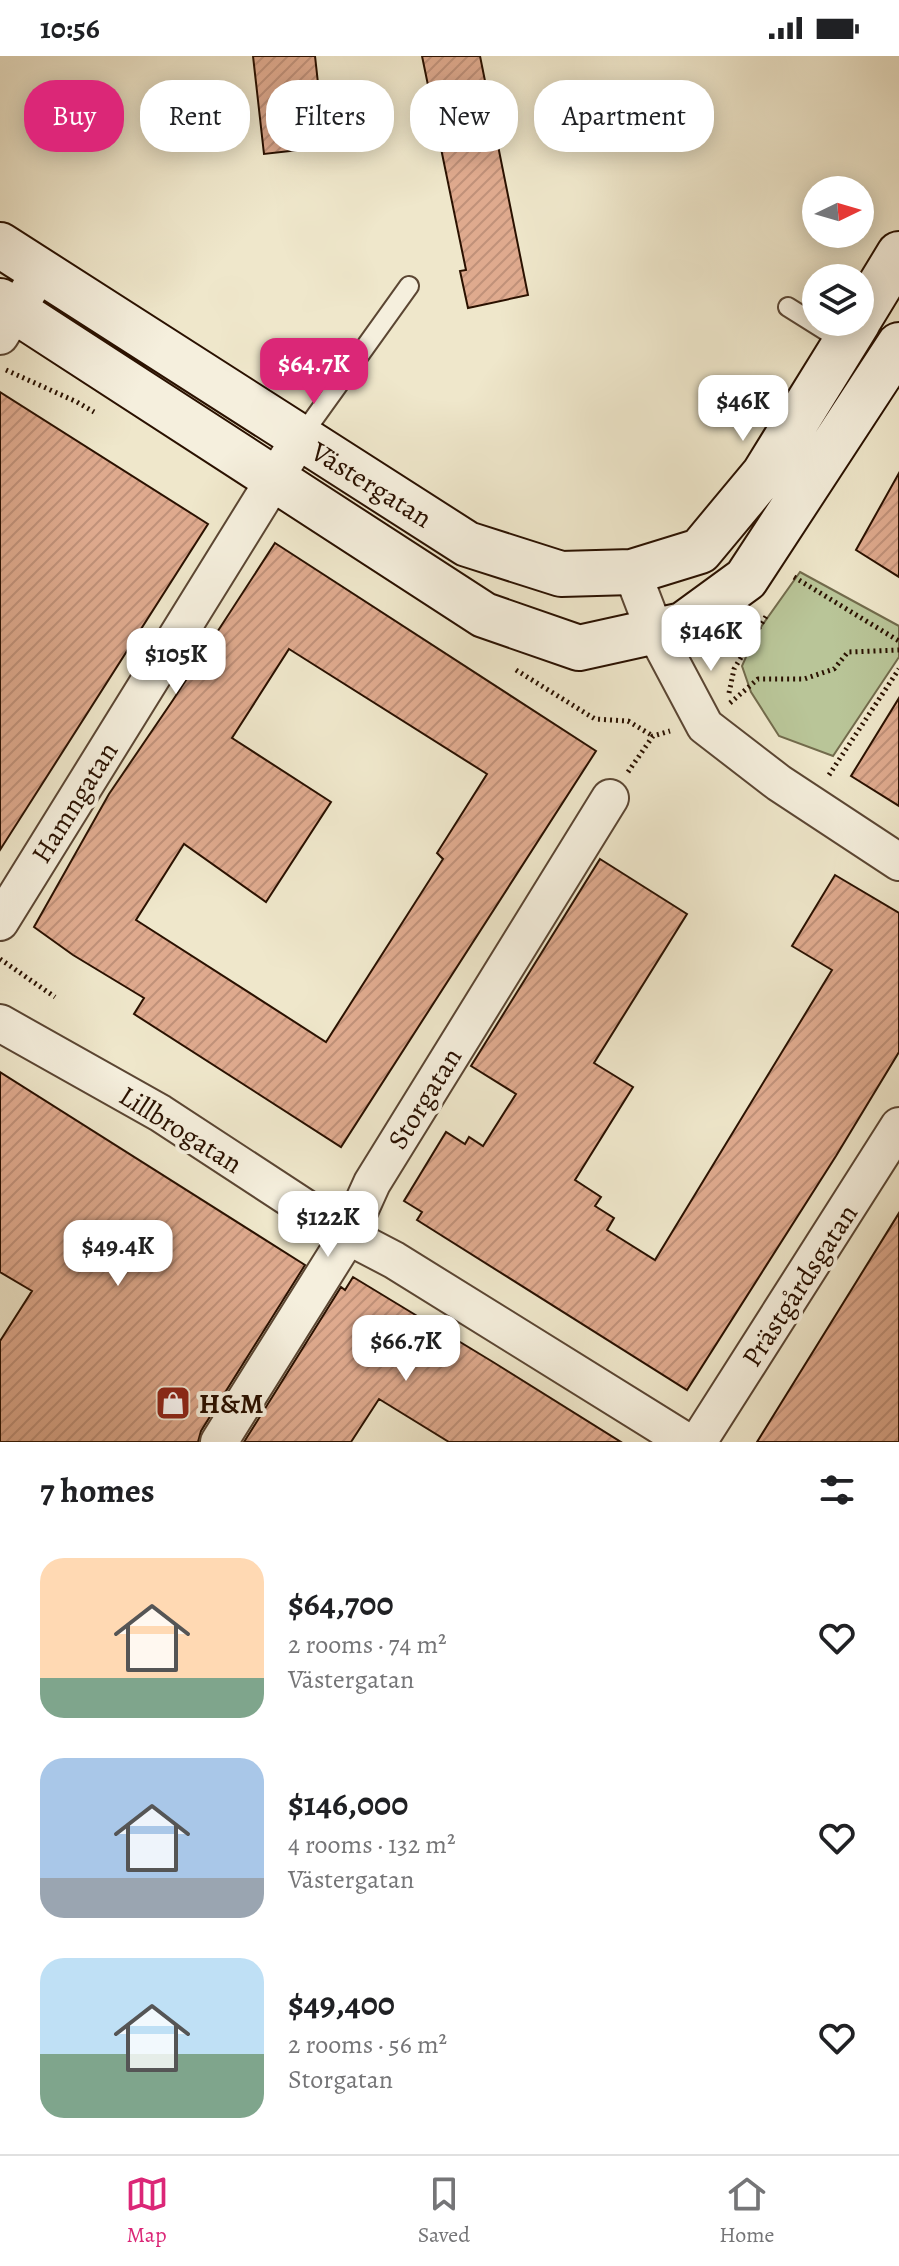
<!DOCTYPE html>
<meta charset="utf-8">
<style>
:root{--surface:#fff;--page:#f2f2f2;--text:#202124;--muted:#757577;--line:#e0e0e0;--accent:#db2777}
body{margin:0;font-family:Alegreya,serif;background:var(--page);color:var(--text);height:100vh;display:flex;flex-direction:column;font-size:30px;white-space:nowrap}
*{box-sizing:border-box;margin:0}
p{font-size:26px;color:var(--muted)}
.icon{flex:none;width:44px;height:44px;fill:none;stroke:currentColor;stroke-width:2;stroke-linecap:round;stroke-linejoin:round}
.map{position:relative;height:1386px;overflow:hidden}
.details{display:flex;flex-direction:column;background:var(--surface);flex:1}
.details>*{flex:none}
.banner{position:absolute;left:24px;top:24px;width:852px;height:72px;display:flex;gap:16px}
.needle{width:52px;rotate:85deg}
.fabs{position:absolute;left:802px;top:120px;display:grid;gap:16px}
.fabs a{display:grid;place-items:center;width:72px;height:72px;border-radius:50%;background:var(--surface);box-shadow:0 4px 20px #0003;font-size:40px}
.price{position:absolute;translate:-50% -68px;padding:0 18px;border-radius:16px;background:#fff;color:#222;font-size:26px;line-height:52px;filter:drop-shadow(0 2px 4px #0008)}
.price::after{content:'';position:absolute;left:50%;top:48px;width:24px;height:18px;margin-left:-12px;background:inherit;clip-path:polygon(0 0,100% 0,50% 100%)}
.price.on{background:var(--accent);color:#fff}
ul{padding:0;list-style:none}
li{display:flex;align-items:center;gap:24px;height:200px;padding:0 40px}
li span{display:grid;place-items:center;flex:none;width:224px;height:160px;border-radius:24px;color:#555}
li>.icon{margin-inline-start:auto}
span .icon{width:96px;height:96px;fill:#fffc;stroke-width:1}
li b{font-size:34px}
h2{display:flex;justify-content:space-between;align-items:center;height:96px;padding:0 40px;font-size:34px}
.tag{padding:0 28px;border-radius:32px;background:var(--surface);box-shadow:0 4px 20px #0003;font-size:28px;line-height:72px}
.tag.on{background:var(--accent);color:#fff}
.status{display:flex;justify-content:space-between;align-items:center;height:56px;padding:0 40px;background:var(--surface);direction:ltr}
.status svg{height:22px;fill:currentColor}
.tab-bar{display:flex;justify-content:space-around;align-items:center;height:112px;border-top:2px solid var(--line);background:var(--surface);font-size:22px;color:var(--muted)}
.tab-bar a{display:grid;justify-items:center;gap:4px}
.tab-bar .on{color:var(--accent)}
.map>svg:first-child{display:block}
.green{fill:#b9c598;stroke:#726b4c;stroke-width:2}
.building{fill:url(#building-hatch);stroke:#2a1100;stroke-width:2;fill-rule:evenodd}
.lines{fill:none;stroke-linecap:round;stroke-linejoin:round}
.lane-casing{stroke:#5b4633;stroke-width:22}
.street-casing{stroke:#5b4633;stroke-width:40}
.secondary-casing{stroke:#2a1100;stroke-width:48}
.path{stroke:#2a1100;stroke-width:5;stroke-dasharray:2 4;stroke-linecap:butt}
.lane{stroke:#f5efdd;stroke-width:18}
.street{stroke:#f5efdd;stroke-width:36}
.secondary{stroke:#f5efdd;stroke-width:44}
.labels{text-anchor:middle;stroke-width:8;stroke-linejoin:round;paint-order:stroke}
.street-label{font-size:28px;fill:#2a1100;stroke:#f5efdd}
.poi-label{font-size:28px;font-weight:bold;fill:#2a1100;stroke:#f5efdd;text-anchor:start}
</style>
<div class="status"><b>10:56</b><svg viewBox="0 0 49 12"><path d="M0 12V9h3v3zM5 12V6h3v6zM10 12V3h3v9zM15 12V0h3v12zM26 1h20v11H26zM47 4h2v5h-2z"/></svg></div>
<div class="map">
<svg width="899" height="1386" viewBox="0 0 899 1386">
<defs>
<pattern id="building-hatch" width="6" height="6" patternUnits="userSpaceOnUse" patternTransform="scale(2)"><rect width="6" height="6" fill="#dfaa8e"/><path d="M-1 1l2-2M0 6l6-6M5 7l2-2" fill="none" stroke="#c09179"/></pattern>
</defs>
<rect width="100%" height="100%" fill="#efe7cb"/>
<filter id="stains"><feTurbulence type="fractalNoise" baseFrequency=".0025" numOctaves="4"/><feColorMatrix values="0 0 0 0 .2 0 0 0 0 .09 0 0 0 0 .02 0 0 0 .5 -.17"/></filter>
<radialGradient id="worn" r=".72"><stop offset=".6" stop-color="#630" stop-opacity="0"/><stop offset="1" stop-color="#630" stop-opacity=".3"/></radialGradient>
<!-- green -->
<path class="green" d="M800 516 899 570V601L833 700 779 680 751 636 742 610 756 578Z"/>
<!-- building -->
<path class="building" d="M253 0H315L325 91 264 98Z
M422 0H480L528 239 468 252 460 215 466 214Z
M0 336 208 468 0 794Z
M899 417V521L856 494Z
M275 487 596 695 341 1091 134 958 144 942 73 899 34 871 109 738 173 644ZM289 593 487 718 437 797 443 803 326 986 136 864 184 788 266 846 331 746 232 682Z
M899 642V750L851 720Z
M600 803 687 858 594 1007 633 1031 575 1124 601 1141 595 1150 614 1162 607 1174 655 1204 832 914 792 890 835 819 899 857V996L836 1100 687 1334 417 1164 422 1156 404 1145 446 1076 465 1088 469 1081 483 1090 516 1038 471 1010Z
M0 1016 305 1209 201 1375 198 1386H0V1285L32 1235 0 1216Z
M899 1157V1386H757Z
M353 1221 493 1306 621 1386H449L379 1343 351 1386H244L341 1231 345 1234Z"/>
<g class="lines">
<defs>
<path id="lane" d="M788 251 847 288
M300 382 409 230"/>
<path id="street" d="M0 280 41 215
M632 516 655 576 705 670 779 727 899 806
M0 866 300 382
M0 967 160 1057 348 1180 394 1204 687 1386
M219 1386 348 1180 372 1127 610 742
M698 1386 899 1070"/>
<path id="secondary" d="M0 189 467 488 561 518 632 516 700 495 764 418 858 266
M0 245 484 559 579 592 683 569 746 523 899 289
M860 262 899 198"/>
</defs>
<!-- lane casing -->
<use href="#lane" class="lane-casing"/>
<!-- street casing -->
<use href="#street" class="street-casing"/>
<!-- secondary casing -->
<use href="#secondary" class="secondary-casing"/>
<!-- path -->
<path class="path" d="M6 314 77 346 94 356
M794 521 899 585
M516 614 595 663 628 665 653 680
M729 637 734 613 768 557
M730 647 758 623H804L834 613 848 596 899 594
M628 716 653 680 670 675
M829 719 899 613
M0 903 55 941"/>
<!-- lane -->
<use href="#lane" class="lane"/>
<!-- street -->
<use href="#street" class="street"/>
<!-- secondary -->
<use href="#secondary" class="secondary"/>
</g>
<!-- icons -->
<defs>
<symbol id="shop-square" viewBox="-11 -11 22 22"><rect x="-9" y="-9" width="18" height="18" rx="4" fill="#8f2418" stroke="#f5efdd"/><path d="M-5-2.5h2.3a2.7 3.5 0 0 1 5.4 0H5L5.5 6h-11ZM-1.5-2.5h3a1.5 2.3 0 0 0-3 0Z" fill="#fff"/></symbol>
</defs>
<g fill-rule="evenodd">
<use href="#shop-square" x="153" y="1327" width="40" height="40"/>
</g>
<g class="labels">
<!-- street labels -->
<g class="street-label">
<text transform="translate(372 428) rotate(32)" y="10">Västergatan</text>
<text transform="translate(74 746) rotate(-58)" y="10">Hamngatan</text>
<text transform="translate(424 1042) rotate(-58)" y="10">Storgatan</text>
<text transform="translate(181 1073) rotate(32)" y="10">Lillbrogatan</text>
<text transform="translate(799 1229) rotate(-57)" y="10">Prästgårdsgatan</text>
</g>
<!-- poi labels -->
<g class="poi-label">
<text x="199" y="1357">H&amp;M</text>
</g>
</g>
<rect width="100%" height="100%" filter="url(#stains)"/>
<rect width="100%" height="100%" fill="url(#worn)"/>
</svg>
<div class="fabs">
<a><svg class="needle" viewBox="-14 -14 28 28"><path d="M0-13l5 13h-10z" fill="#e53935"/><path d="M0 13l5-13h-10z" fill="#757577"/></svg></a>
<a><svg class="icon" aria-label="layers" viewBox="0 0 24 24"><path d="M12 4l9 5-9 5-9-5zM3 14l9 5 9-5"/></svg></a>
</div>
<b class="price on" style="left:314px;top:350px">$64.7K</b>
<b class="price" style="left:743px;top:387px">$46K</b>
<b class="price" style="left:711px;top:617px">$146K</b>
<b class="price" style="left:176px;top:640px">$105K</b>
<b class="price" style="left:328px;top:1203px">$122K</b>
<b class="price" style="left:118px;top:1232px">$49.4K</b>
<b class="price" style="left:406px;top:1327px">$66.7K</b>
<div class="banner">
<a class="tag on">Buy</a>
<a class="tag">Rent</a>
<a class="tag">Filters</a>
<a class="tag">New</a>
<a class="tag">Apartment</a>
</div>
</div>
<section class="details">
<h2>7 homes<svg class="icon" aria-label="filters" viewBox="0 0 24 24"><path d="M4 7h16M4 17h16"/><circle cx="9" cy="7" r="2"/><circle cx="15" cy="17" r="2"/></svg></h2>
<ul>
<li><span style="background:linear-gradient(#ffd9b3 75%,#7fa58c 0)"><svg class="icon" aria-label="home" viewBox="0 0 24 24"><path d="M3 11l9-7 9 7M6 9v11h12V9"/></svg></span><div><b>$64,700</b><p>2 rooms · 74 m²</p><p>Västergatan</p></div><svg class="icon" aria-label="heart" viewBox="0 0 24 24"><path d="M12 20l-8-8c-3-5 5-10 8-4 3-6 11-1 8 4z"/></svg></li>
<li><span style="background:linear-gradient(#a9c7e8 75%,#9aa5b1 0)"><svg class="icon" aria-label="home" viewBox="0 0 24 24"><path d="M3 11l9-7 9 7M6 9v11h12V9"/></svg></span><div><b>$146,000</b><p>4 rooms · 132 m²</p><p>Västergatan</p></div><svg class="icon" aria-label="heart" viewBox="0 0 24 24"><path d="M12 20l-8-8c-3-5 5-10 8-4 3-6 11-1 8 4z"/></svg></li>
<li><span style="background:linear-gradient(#bfe0f5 60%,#7fa58c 0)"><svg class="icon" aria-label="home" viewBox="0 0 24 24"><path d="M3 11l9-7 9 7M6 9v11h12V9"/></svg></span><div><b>$49,400</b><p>2 rooms · 56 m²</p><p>Storgatan</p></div><svg class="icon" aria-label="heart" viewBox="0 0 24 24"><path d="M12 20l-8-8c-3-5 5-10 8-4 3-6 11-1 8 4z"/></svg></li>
</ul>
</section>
<nav class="tab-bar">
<a class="on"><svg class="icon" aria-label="map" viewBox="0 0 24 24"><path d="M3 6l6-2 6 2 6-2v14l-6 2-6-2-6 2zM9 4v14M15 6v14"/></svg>Map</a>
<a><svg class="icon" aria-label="saved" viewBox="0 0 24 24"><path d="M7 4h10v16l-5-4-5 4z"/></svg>Saved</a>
<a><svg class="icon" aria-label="home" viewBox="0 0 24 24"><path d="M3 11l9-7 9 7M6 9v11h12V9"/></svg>Home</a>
</nav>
